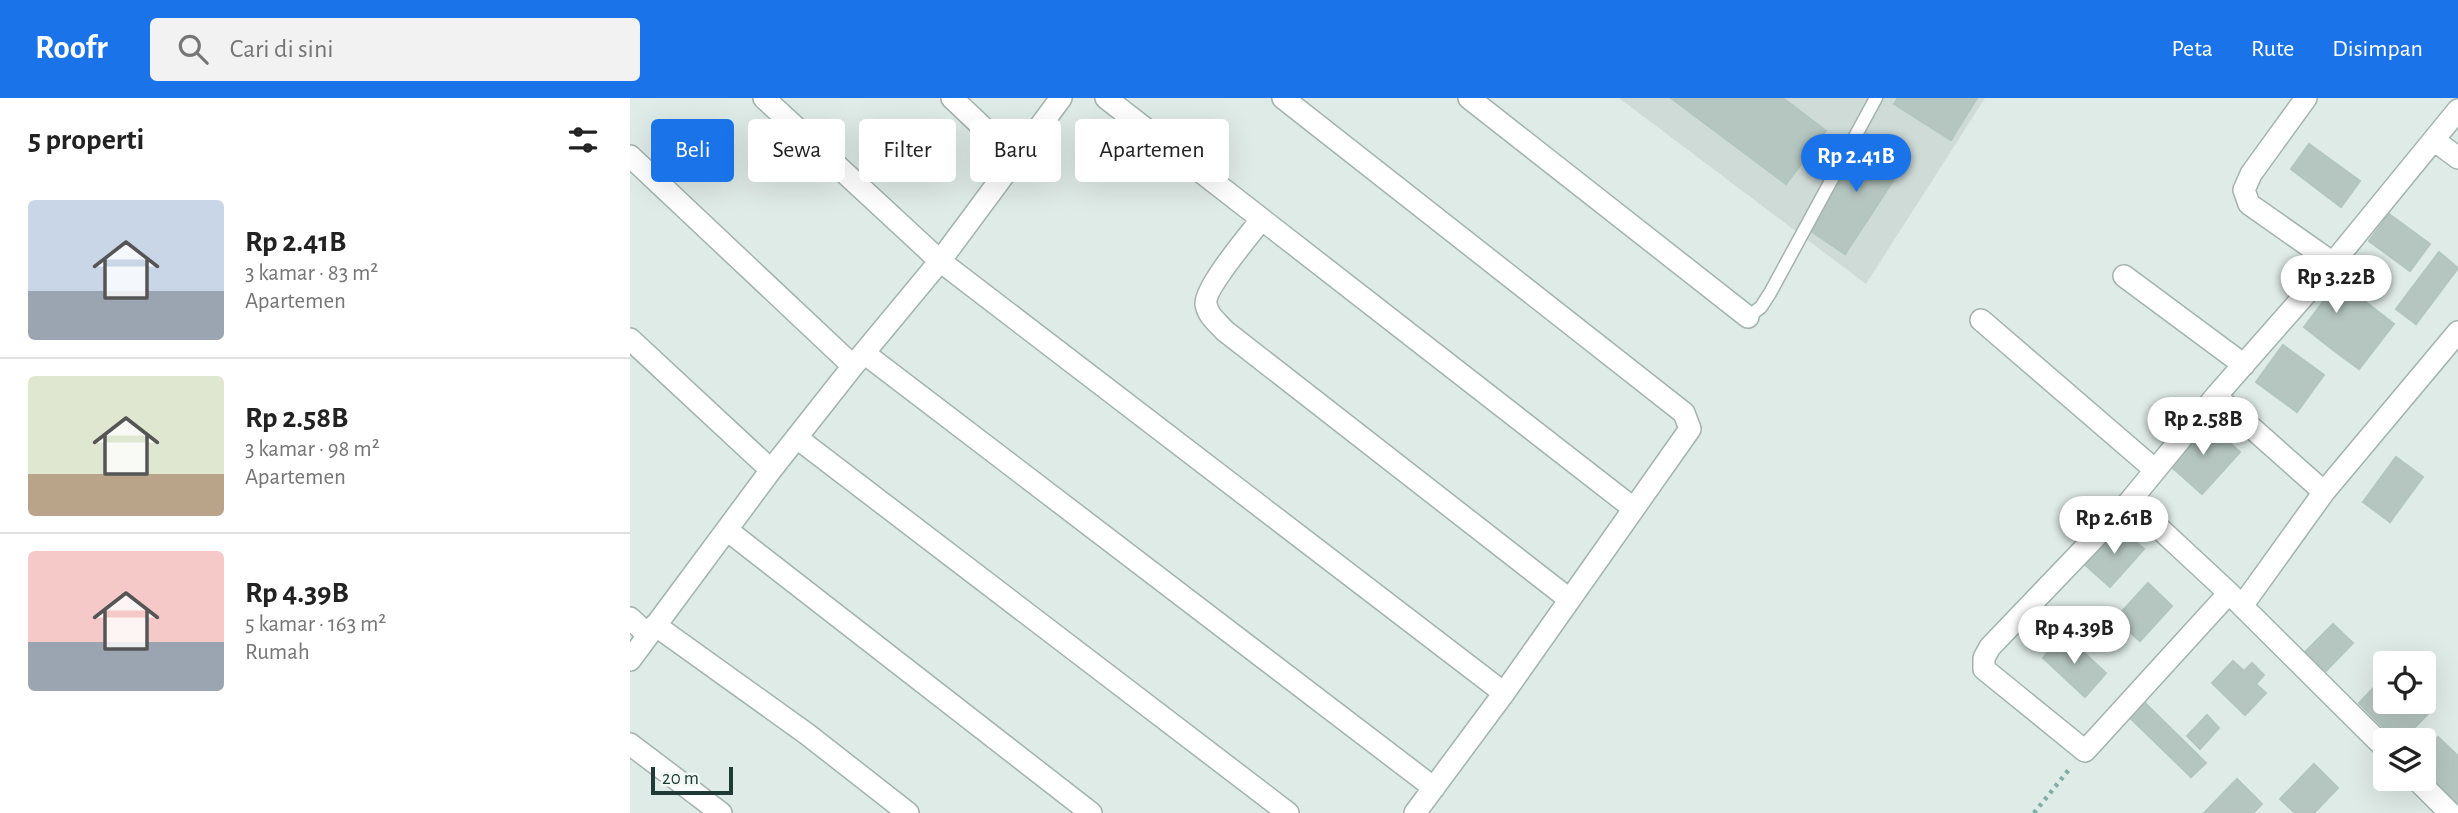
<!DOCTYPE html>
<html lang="id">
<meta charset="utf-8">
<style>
:root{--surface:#fff;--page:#f2f2f2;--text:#222;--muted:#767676;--line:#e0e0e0;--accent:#1a73e8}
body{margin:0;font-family:"Alegreya Sans",sans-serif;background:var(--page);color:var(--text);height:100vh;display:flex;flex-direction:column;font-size:26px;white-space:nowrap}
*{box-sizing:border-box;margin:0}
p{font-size:23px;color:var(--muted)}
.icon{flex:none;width:38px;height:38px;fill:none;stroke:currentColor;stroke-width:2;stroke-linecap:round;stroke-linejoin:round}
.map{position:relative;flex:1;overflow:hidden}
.side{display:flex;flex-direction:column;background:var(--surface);width:630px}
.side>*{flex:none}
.top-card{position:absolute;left:21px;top:21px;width:665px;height:63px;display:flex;gap:14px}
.controls{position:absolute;left:1743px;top:553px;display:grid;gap:14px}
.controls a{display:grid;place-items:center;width:63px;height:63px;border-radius:7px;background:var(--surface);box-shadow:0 7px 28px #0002;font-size:35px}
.scale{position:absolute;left:21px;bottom:18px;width:82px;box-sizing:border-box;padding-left:7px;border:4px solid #203b36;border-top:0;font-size:19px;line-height:24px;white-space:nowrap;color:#203b36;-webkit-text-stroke:5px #f0f8f4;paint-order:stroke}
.price{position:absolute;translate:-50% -60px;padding:0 16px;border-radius:24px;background:#fff;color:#222;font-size:23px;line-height:46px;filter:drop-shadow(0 2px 4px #0008)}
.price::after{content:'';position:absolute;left:50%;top:42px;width:21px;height:16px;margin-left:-10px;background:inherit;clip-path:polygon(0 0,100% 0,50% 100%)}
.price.selected{background:var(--accent);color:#fff}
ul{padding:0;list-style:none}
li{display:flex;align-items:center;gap:21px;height:175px;padding:0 28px}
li+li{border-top:2px solid var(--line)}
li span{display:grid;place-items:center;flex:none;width:196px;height:140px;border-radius:7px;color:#555}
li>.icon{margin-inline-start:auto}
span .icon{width:84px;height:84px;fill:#fffc;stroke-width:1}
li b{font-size:30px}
h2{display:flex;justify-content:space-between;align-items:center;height:84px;padding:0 28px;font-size:30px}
.chip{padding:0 24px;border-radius:7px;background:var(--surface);box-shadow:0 7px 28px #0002;font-size:24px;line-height:63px}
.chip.selected{background:var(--accent);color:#fff}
header{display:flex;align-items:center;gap:42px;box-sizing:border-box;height:98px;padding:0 35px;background:var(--accent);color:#fff}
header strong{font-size:33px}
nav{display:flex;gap:38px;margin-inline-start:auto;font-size:24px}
.search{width:490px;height:63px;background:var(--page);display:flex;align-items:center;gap:18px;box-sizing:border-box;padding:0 24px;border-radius:7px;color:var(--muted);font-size:26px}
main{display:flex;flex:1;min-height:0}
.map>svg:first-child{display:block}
.built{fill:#cedbd6;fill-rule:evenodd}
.building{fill:#b5c6c0;stroke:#b2c5be;stroke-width:2}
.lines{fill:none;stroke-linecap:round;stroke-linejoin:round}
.service-casing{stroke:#a2b3ae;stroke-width:15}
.minor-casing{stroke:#a2b3ae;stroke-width:24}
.path{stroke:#7fafa4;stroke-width:4.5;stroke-dasharray:3.5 5;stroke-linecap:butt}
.service{stroke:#fff;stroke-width:12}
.minor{stroke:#fff;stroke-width:21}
</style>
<header>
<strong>Roofr</strong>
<div class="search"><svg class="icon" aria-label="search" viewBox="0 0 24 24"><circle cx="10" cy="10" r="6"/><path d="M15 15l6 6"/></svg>Cari di sini</div>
<nav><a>Peta</a><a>Rute</a><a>Disimpan</a></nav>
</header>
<main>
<section class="side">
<h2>5 properti<svg class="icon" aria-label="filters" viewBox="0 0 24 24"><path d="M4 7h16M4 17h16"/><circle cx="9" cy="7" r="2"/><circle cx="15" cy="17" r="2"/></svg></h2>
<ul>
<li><span style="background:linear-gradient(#c9d6e8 65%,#9aa5b1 0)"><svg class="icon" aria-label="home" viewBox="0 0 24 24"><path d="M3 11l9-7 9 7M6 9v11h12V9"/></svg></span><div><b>Rp 2.41B</b><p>3 kamar · 83 m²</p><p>Apartemen</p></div></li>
<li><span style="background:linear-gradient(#dfe7d0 70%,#b9a48a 0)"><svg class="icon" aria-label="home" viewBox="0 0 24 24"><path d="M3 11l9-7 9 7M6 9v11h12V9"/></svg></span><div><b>Rp 2.58B</b><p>3 kamar · 98 m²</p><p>Apartemen</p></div></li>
<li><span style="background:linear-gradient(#f6c9c9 65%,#9aa5b1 0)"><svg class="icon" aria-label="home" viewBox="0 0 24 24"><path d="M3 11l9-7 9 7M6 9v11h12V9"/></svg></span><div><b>Rp 4.39B</b><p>5 kamar · 163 m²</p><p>Rumah</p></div></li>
</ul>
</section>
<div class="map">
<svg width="1828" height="715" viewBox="0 0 1828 715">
<rect width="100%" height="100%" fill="#dfebe7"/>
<!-- built -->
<path class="built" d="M989 0H1041L1155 86 1196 33 1153 0H1268L1264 7 1320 42 1347 0H1355L1236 186ZM1236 37 1276 63 1215 155 1175 129Z"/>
<!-- building -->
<path class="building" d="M1041 0H1153L1196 33 1156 86Z
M1268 0H1347L1321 42 1264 6Z
M1237 36 1276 63 1215 156 1175 129Z
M1679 46 1730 83 1711 109 1661 71Z
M1759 116 1800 146 1780 173 1739 143Z
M1809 154 1828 170 1786 226 1766 211Z
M1709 183 1737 205 1702 251 1674 229Z
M1737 205 1764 226 1729 271 1702 251Z
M1653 247 1694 277 1667 314 1626 284Z
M1574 322 1610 354 1572 396 1536 364Z
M1766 359 1793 379 1760 424 1733 404Z
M1487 427 1514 451 1480 489 1453 465Z
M1518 485 1542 508 1510 543 1485 521Z
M1703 526 1723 545 1692 577 1672 557Z
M1434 536 1476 575 1455 599 1413 560Z
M1603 563 1614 573 1622 565 1634 577 1626 586 1636 595 1615 617 1582 585Z
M1755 578V604H1789L1800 614 1772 642H1766L1729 605Z
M1510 600 1576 665 1561 679 1495 615Z
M1577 617 1589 630 1570 651 1557 638Z
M1808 639 1828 658V707L1794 673V654Z
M1684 666 1708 690 1684 715H1665L1650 701Z
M1607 681 1632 706 1623 715H1574Z"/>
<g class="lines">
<defs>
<path id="service" d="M1118 219 1131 209 1140 195 1246 0"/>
<path id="minor" d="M134 0 310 163 874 595
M322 0 385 60
M476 0 1003 410
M653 0 1054 315 1060 331 874 595 785 715
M839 0 1118 219
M1676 0 1621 76 1614 92 1619 106 1703 165
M1804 42 1828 60
M0 58 223 268
M631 122C620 136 574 191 576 206 578 218 587 224 595 233L939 501
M1494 178 1614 267
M1351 222 1524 371
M0 241 141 372
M234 255 804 690
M1586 298 1694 394
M167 340 658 715
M1500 403 1360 549 1354 560V571L1455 653 1599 495
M97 432 461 715
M1612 508 1694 394 1828 234
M0 520 18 537
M25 527 177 636 278 715
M0 562 141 372 223 268 310 163 431 0
M0 646 91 715
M1755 650 1599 495 1500 403 1586 298 1703 165 1828 12
M1786 681 1820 715"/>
</defs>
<!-- service casing -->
<use href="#service" class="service-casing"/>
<!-- minor casing -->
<use href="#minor" class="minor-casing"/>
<!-- path -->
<path class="path" d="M1404 715 1441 669"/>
<!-- service -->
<use href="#service" class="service"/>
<!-- minor -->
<use href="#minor" class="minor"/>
</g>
</svg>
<div class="controls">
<a><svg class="icon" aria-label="locate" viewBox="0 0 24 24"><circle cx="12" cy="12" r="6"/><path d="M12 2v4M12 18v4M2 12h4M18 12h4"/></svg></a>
<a><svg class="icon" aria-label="layers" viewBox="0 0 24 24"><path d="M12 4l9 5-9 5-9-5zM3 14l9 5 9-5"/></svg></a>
</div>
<div class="scale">20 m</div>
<b class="price selected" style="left:1226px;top:96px">Rp 2.41B</b>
<b class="price" style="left:1706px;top:217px">Rp 3.22B</b>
<b class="price" style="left:1573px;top:359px">Rp 2.58B</b>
<b class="price" style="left:1484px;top:458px">Rp 2.61B</b>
<b class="price" style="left:1444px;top:568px">Rp 4.39B</b>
<div class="top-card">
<a class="chip selected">Beli</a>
<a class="chip">Sewa</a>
<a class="chip">Filter</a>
<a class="chip">Baru</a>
<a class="chip">Apartemen</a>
</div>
</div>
</main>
